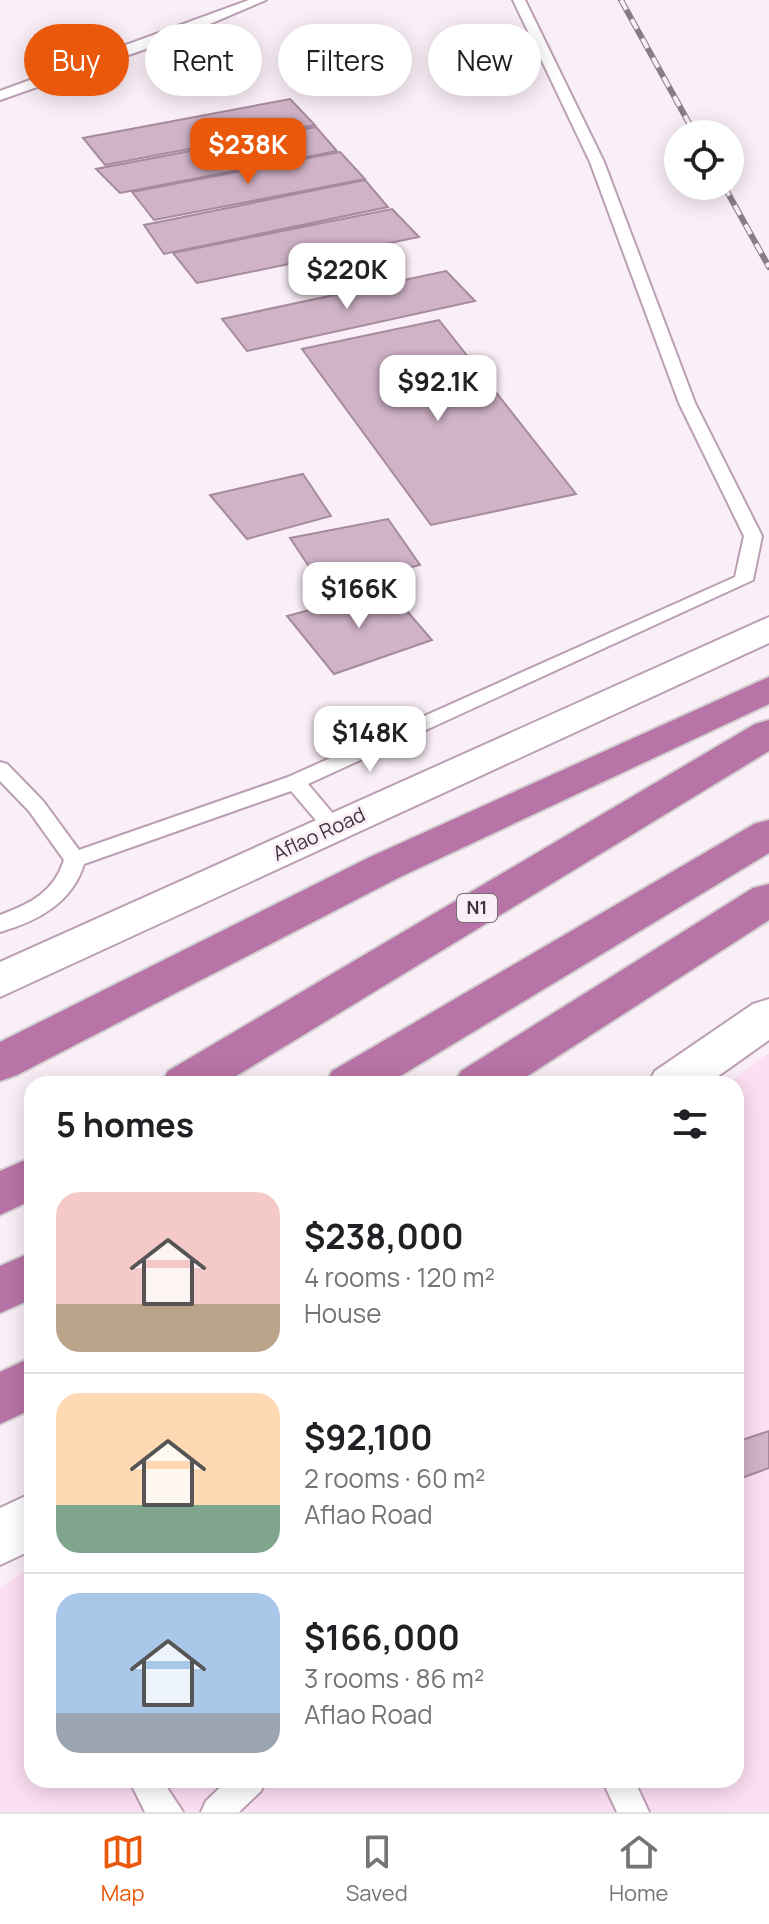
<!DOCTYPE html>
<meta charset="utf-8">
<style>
:root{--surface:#fff;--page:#f6f6f6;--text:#202124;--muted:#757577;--line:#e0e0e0;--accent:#ea580c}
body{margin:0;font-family:Manrope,sans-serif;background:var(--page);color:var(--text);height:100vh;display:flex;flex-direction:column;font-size:30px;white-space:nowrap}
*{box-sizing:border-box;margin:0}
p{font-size:26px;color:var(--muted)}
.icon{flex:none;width:44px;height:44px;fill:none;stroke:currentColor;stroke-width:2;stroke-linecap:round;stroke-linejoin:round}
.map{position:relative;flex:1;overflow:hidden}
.details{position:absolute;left:24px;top:1076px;width:720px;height:712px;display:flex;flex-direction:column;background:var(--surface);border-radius:24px;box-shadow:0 4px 20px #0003}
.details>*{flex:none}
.hud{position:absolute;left:24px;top:24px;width:722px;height:72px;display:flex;gap:16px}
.buttons{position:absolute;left:664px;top:120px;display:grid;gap:16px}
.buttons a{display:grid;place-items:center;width:80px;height:80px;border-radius:50%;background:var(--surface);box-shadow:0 4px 20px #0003;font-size:40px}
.price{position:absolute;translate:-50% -68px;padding:0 18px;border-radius:16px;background:#fff;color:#222;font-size:26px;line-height:52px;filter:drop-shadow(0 2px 4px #0008)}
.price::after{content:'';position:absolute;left:50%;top:48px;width:24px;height:18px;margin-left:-12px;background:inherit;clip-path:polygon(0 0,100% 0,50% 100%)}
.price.active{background:var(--accent);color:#fff}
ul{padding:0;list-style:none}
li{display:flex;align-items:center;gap:24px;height:200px;padding:0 32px}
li+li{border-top:2px solid var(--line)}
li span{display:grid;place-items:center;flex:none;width:224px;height:160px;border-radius:24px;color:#555}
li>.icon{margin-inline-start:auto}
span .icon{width:96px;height:96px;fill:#fffc;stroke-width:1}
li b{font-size:34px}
h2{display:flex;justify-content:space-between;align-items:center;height:96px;padding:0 32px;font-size:34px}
.pill{padding:0 28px;border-radius:36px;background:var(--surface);box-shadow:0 4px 20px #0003;font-size:28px;line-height:72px}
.pill.active{background:var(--accent);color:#fff}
.dock{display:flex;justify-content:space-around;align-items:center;height:112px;border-top:2px solid var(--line);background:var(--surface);font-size:22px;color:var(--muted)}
.dock a{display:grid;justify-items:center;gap:4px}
.dock .active{color:var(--accent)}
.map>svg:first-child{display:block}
.built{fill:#fddff4}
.building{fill:#d0b3c7;stroke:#a68a9e;stroke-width:2}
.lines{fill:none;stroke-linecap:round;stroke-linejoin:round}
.service-casing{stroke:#bc9fb3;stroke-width:4}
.tertiary-casing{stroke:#bc9fb3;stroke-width:4}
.motorway-casing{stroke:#d1cfd0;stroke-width:4}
.service{fill:#fff;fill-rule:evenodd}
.tertiary{fill:#fff;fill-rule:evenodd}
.motorway{fill:#b974a7;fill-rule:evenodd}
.rail-casing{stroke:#897d85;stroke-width:6}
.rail{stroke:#fbeff7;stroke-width:4;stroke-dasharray:11;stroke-linecap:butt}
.labels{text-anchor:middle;stroke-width:6;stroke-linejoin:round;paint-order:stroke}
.shield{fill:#fbeff7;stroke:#796d75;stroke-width:2}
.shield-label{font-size:18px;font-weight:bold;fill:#41353d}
.street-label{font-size:20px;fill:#41353d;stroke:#fbeff7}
</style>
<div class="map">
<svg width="769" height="1812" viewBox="0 0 769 1812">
<rect width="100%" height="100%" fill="#fbeff7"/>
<!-- built -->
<path class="built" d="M769 1053V1812H0V1588L32 1566V1780H736V1084H727Z"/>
<!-- building -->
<path class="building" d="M290 99 315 125 105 165 83 138Z
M316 127 337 151 120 193 96 169Z
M340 152 365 179 154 220 132 192Z
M365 180 388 207 164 254 144 225Z
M392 209 419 237 197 283 173 253Z
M446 271 475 301 247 351 222 319Z
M439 320 576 494 431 525 302 349Z
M303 474 331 516 247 539 210 495Z
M388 519 420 565 324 589 290 538Z
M388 589 432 640 334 674 287 616Z
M769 1431V1468L736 1480V1442Z"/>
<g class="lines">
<defs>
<path id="service" d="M249 0H266L177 38 0 100V91Z
M513 0H525L604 162 695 403 762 536 753 580 308 784 340 822 344 827 340 832H326L291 791 84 864C72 903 38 921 0 932V915C30 904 54 892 64 860L29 811 0 781V762L7 764 43 801 79 850 288 777 735 577 744 536 679 403 590 162Z
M129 1780H162L183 1812H145Z
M228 1780H266L261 1791 239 1812H201L206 1801Z
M602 1780H634L649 1812H617Z"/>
<path id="tertiary" d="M769 617V643L0 997V962Z
M769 999V1040L707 1084H648L655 1071 753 1004Z
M32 1493V1550L0 1565V1508Z"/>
<path id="motorway" d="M769 677V704L400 877 17 1075 0 1081V1042L370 857Z
M769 720V751L223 1084H161L168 1071 755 724Z
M769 820V853L387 1084H325L332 1071 754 824Z
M769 884V920L515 1084H454L461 1071 753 888Z
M32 1157V1200L0 1215V1171Z
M32 1252V1299L0 1313V1266Z
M32 1357V1409L0 1424V1372Z"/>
</defs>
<!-- service casing -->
<use href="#service" class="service-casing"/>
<!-- tertiary casing -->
<use href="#tertiary" class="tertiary-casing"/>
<!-- motorway casing -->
<use href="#motorway" class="motorway-casing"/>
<!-- service -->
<use href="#service" class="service"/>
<!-- tertiary -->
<use href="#tertiary" class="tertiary"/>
<!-- motorway -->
<use href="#motorway" class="motorway"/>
<defs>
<path id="rail" d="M621 0 695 134
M724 186 769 267"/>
</defs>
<!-- rail casing -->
<use href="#rail" class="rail-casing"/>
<!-- rail -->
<use href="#rail" class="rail"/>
</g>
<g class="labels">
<!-- shield labels -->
<rect class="shield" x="457" y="894" width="40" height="28" rx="6"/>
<g class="shield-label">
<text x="477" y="914">N1</text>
</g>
<!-- street labels -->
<g class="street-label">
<text transform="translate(319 834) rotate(-25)" y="7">Aflao Road</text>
</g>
</g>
</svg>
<div class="buttons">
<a><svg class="icon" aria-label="locate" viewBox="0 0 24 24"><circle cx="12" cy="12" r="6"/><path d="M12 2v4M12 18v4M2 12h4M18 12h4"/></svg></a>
</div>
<b class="price active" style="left:248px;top:186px">$238K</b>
<b class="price" style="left:347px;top:311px">$220K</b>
<b class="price" style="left:438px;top:423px">$92.1K</b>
<b class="price" style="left:359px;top:630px">$166K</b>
<b class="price" style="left:370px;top:774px">$148K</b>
<div class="hud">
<a class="pill active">Buy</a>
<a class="pill">Rent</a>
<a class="pill">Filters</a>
<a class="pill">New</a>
</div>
<section class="details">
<h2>5 homes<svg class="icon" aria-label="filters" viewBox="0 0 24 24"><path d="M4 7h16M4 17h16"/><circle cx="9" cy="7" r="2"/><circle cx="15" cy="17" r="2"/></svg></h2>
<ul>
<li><span style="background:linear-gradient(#f6c9c9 70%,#b9a48a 0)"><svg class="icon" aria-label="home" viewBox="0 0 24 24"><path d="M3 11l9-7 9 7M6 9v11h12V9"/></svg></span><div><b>$238,000</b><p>4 rooms · 120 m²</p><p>House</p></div></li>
<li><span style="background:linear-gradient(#ffd9b3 70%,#7fa58c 0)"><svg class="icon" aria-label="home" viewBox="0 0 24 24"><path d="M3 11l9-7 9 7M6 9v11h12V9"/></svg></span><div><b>$92,100</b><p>2 rooms · 60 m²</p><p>Aflao Road</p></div></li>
<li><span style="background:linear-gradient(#a9c7e8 75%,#9aa5b1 0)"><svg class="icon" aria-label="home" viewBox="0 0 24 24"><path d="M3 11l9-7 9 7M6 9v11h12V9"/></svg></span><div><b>$166,000</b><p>3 rooms · 86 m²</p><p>Aflao Road</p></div></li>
</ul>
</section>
</div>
<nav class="dock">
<a class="active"><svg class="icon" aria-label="map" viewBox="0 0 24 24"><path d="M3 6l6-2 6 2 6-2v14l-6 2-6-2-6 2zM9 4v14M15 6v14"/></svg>Map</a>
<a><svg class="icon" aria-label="saved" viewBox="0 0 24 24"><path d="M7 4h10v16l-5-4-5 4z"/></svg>Saved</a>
<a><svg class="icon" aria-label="home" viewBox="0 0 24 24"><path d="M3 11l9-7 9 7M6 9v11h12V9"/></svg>Home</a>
</nav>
